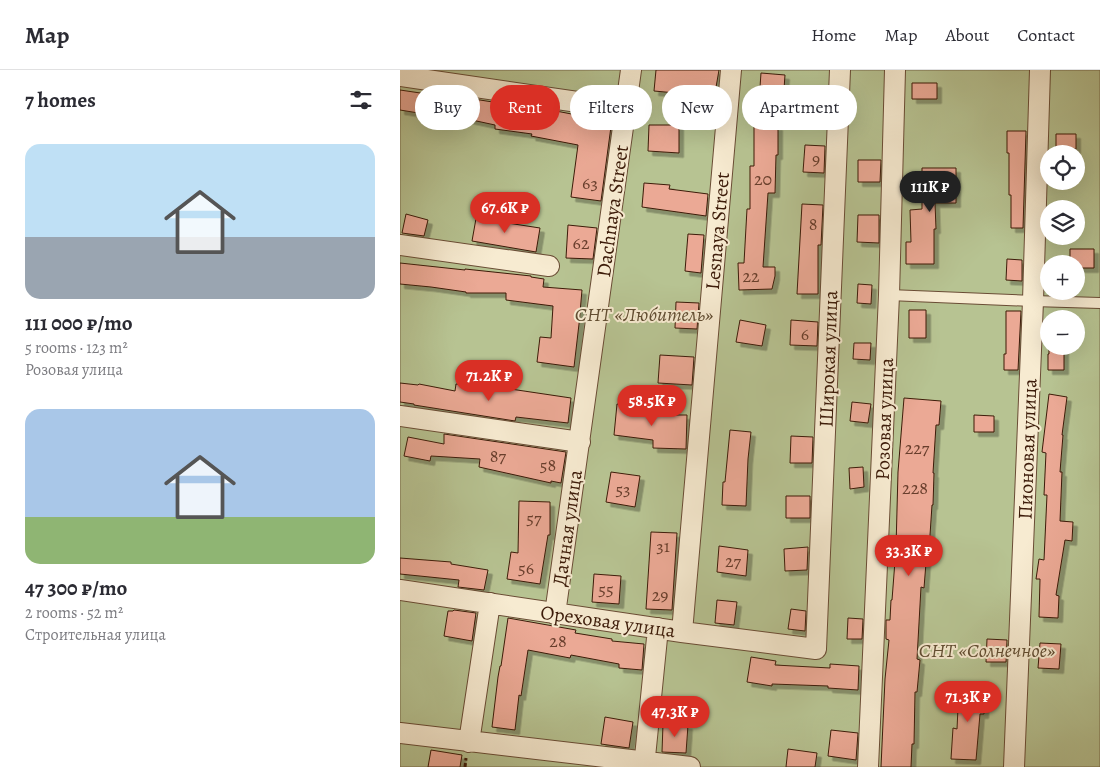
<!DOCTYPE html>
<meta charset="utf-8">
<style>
:root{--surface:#fff;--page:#f7f7f7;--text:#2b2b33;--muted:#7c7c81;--line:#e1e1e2;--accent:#d93025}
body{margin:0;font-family:Alegreya,serif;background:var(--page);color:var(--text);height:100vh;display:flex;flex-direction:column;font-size:19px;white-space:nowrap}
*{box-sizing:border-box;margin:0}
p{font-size:16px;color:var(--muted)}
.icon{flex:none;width:28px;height:28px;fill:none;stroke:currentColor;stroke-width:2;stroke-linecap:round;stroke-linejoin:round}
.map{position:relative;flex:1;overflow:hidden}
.side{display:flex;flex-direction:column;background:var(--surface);width:400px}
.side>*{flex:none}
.banner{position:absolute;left:15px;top:15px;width:475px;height:45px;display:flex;gap:10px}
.fabs{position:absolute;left:640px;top:75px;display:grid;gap:10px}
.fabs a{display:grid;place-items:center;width:45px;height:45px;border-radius:50%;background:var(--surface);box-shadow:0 5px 20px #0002;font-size:25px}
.price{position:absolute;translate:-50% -42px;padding:0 11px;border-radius:18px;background:var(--accent);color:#fff;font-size:16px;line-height:32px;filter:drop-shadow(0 1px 2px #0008)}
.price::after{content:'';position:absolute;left:50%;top:30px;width:15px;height:11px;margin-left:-8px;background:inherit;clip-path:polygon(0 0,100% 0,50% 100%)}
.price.selected{background:#222;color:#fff}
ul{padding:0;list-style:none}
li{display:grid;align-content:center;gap:10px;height:265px;padding:0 25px}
li span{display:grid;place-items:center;height:155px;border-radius:15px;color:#555}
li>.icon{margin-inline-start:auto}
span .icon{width:90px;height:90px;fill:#fffc;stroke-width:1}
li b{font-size:21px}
h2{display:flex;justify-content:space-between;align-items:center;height:60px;padding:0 25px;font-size:21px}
.tag{padding:0 18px;border-radius:22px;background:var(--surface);box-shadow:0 5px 20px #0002;font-size:18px;line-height:45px}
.tag.selected{background:var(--accent);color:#fff}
header{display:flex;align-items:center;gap:30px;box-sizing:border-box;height:70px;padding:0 25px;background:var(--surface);border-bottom:1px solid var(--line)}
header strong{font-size:24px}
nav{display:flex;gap:28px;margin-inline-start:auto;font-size:18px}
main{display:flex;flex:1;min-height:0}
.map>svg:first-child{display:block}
.green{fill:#b7c392;stroke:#7a6f4e;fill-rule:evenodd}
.building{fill:#eba995;stroke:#3c1b09;filter:url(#shadow)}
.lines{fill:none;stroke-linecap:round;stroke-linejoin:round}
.lane-casing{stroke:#6a4c35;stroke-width:12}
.street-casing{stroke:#6a4c35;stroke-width:22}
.path{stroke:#3c1b09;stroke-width:3;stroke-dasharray:4 2.5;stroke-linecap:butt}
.lane{stroke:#f7ebd1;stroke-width:10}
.street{stroke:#f7ebd1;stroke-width:20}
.labels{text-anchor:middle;stroke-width:4;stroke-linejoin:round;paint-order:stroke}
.number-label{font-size:18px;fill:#683e2c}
.street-label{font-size:20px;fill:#3c1b09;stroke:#f7ebd1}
.park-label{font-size:20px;font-style:italic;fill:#614d32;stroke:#f7ebd1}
</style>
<header>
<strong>Map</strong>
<nav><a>Home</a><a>Map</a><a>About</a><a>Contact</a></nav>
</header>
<main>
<section class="side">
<h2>7 homes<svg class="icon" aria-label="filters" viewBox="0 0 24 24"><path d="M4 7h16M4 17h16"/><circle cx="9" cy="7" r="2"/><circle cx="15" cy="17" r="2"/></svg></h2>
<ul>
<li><span style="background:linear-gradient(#bfe0f5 60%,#9aa5b1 0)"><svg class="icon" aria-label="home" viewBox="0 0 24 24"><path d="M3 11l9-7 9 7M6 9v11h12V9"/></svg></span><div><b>111 000 ₽/mo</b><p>5 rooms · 123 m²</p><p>Розовая улица</p></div></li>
<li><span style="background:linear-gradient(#a9c7e8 70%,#8fb573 0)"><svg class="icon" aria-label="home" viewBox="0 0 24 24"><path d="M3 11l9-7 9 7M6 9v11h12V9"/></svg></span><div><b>47 300 ₽/mo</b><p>2 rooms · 52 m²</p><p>Строительная улица</p></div></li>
</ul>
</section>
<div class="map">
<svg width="700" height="697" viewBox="0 0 700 697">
<defs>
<filter id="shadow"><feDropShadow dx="4.5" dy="4.5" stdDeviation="0" flood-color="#0004"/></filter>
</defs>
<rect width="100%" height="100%" fill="#f3e0b8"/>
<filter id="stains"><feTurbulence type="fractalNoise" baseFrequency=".004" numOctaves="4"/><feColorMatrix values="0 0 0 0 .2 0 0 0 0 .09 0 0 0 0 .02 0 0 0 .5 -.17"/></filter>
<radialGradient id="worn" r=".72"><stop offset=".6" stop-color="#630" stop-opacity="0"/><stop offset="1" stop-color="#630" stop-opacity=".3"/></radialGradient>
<!-- green -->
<path class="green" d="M0 0H700V697H0ZM649 84H676V111H649ZM649 139H676V166H649ZM649 194H676V221H649ZM649 249H676V276H649Z"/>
<!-- building -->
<path class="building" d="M256 0H319L315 23H317L314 53 285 51 287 24 254 21Z
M361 3 385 5 383 33 359 31Z
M512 13H537V29H512Z
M0 20 61 29V27L137 39V38L156 41 182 46 183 45 212 49 201 131 171 127 178 75 131 66 132 64 95 59V55L44 44 43 47 0 40Z
M416 20 427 22V36L413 35Z
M249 55H279V83L248 81Z
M354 56H378V85H376L375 123H368L363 197H375V206L372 219 339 220 338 193H344L347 139H350V96H354Z
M607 61H626L623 158H611V125H609V83H607Z
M656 64H676V79H656Z
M405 75 425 76 424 103 403 102Z
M458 90H481L480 112H458Z
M522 98H556V133H535L536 159H534V194H506V172H511L510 140 522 139Z
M244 113 270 115 269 119 308 124 306 146 242 137Z
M402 134 423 135 421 175H418V224H397Z
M77 143 101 147V152L140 158 136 182 72 171Z
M6 144 28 150 24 166 2 163Z
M458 145H479V173L457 172Z
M168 155 197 158 193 189 166 188Z
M288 164 304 165 301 203 285 201Z
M670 179H694V198H676V194H670Z
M607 189 622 190V211L606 210Z
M0 193 65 200V199L131 206V207L144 209 143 217 182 220 179 254 174 297 137 292 140 267 151 268 153 236 106 230V223H66V222L31 217 0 214Z
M458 214 472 215 471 234 457 233Z
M276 232 299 233 297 259 275 258Z
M509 240H526V268H509Z
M606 241H621L618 300H604V284H606Z
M340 250 366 255 362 276 336 272Z
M391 250 418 252 417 276 390 275Z
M454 273H471L470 290 453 289Z
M649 276H664V300H648V284H649Z
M260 285 294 287 292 315 258 313Z
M0 313 18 315 19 314 55 321 56 314 97 318V317L171 328 168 353 116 347 115 351 14 335V334L0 332Z
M649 324 667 327 662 365H663L660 402H662L660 451 673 452 672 471 665 470 656 525 659 526 658 548 639 547 640 509H636L639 489 644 490 647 425H644L646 383 642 382Z
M504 328 541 331 539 355H536L533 403H534L533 435H532L529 480H527L524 518 521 517 517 589 520 590 517 622H515L514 674H512L511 697H481L485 609 489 570 486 569V550H490L491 530H492L496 478 498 402Z
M452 332 471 334 468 353 450 351Z
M217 334 244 338 243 345H287L286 379 253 378V370L214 365Z
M574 345 594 346V362H574Z
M330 360 351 362 348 389 346 436 322 435 323 412H325Z
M44 364 166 382 161 413 151 411V413L79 397 80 389 31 386 30 391 4 386 8 367 44 374Z
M391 366 413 367 412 393H390Z
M463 397 464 417 450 419 449 398Z
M211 402 240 406 235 437 206 432Z
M386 426H410V448H386Z
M119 431 150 432V465H148L140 514 107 509 111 482 118 483Z
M251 462 277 463 272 540 246 539Z
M319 476 348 480 346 506 317 502Z
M408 477 407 500 385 501 384 479Z
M0 488 51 492V494L88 500 84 520 58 517 59 510 0 504Z
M194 504 221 506 219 534 192 532Z
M317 530 337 532 334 555 315 553Z
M391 539 406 541 405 561 388 559Z
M54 540 76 543 72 571 44 566 48 541H53Z
M108 548 176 560 175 563 212 569V571L244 574 242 600 219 598V594L171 585 170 588 128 580 121 626 119 625 115 660 92 657 98 607 100 596H101Z
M448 548 463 549 462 569H447Z
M587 569 607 570 606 592H586Z
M640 573 661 574 659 599 638 598Z
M351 587 376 591 375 595 430 598V594L459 596 458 620 428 618V616L372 614V616L347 612Z
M559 617 585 618 584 644H580L576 690 551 689 553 658 557 659Z
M205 647 233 652 229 678 201 674Z
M263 654 288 655 286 683 262 682Z
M431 660 458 663 456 690 428 686Z
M388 679 417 683 415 697H386Z
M31 680 62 685 60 697H28Z"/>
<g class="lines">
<defs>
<path id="lane" d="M489 225 633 231 700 233"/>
<path id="street" d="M0 6 226 39
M0 175 149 196
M0 346 180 372
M0 520 282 562 416 579 440 0
M155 544 231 0
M282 562 331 0
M0 663 290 697
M69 672 90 533
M244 697 258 558
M468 697 489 225 495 0
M614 697 633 231 640 0"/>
</defs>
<!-- lane casing -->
<use href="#lane" class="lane-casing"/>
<!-- street casing -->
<use href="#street" class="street-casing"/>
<!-- path -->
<path class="path" d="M65 697 66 688"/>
<!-- lane -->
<use href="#lane" class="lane"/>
<!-- street -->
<use href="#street" class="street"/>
</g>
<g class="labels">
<!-- number labels -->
<g class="number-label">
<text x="416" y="95">9</text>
<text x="363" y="115">20</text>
<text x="190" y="119">63</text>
<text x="413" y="160">8</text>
<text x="181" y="179">62</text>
<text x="351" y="212">22</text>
<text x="405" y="270">6</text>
<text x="517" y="384">227</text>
<text x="98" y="392">87</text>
<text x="148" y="401">58</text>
<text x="515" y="424">228</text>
<text x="223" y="425">53</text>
<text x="134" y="454">57</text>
<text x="263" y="482">31</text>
<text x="333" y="497">27</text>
<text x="126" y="504">56</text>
<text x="206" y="525">55</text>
<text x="260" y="531">29</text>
<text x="158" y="577">28</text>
</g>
<!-- street labels -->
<g class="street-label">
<text transform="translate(212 141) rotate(-82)" y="7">Dachnaya Street</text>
<text transform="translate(317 161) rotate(-85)" y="7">Lesnaya Street</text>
<text transform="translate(428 289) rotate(-88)" y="7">Широкая улица</text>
<text transform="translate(484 349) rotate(-88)" y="7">Розовая улица</text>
<text transform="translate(627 379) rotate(-88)" y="7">Пионовая улица</text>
<text transform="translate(167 458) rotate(-82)" y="7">Дачная улица</text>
<text transform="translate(208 551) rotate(8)" y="7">Ореховая улица</text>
</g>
<!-- park labels -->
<g class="park-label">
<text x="244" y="251">СНТ «Любитель»</text>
<text x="587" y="587">СНТ «Солнечное»</text>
</g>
</g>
<rect width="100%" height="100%" filter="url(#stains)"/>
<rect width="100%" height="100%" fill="url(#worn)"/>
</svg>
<div class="fabs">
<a><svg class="icon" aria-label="locate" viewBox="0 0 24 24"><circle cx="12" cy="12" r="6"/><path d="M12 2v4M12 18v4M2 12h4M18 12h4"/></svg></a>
<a><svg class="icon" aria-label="layers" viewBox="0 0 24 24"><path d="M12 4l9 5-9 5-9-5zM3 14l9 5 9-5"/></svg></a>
<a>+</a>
<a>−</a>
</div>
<b class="price selected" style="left:530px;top:143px">111K ₽</b>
<b class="price" style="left:105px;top:164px">67.6K ₽</b>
<b class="price" style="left:89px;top:332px">71.2K ₽</b>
<b class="price" style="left:252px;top:357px">58.5K ₽</b>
<b class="price" style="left:509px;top:507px">33.3K ₽</b>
<b class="price" style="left:568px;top:653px">71.3K ₽</b>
<b class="price" style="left:275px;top:668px">47.3K ₽</b>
<div class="banner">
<a class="tag">Buy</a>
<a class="tag selected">Rent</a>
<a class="tag">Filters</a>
<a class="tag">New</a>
<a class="tag">Apartment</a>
</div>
</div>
</main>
